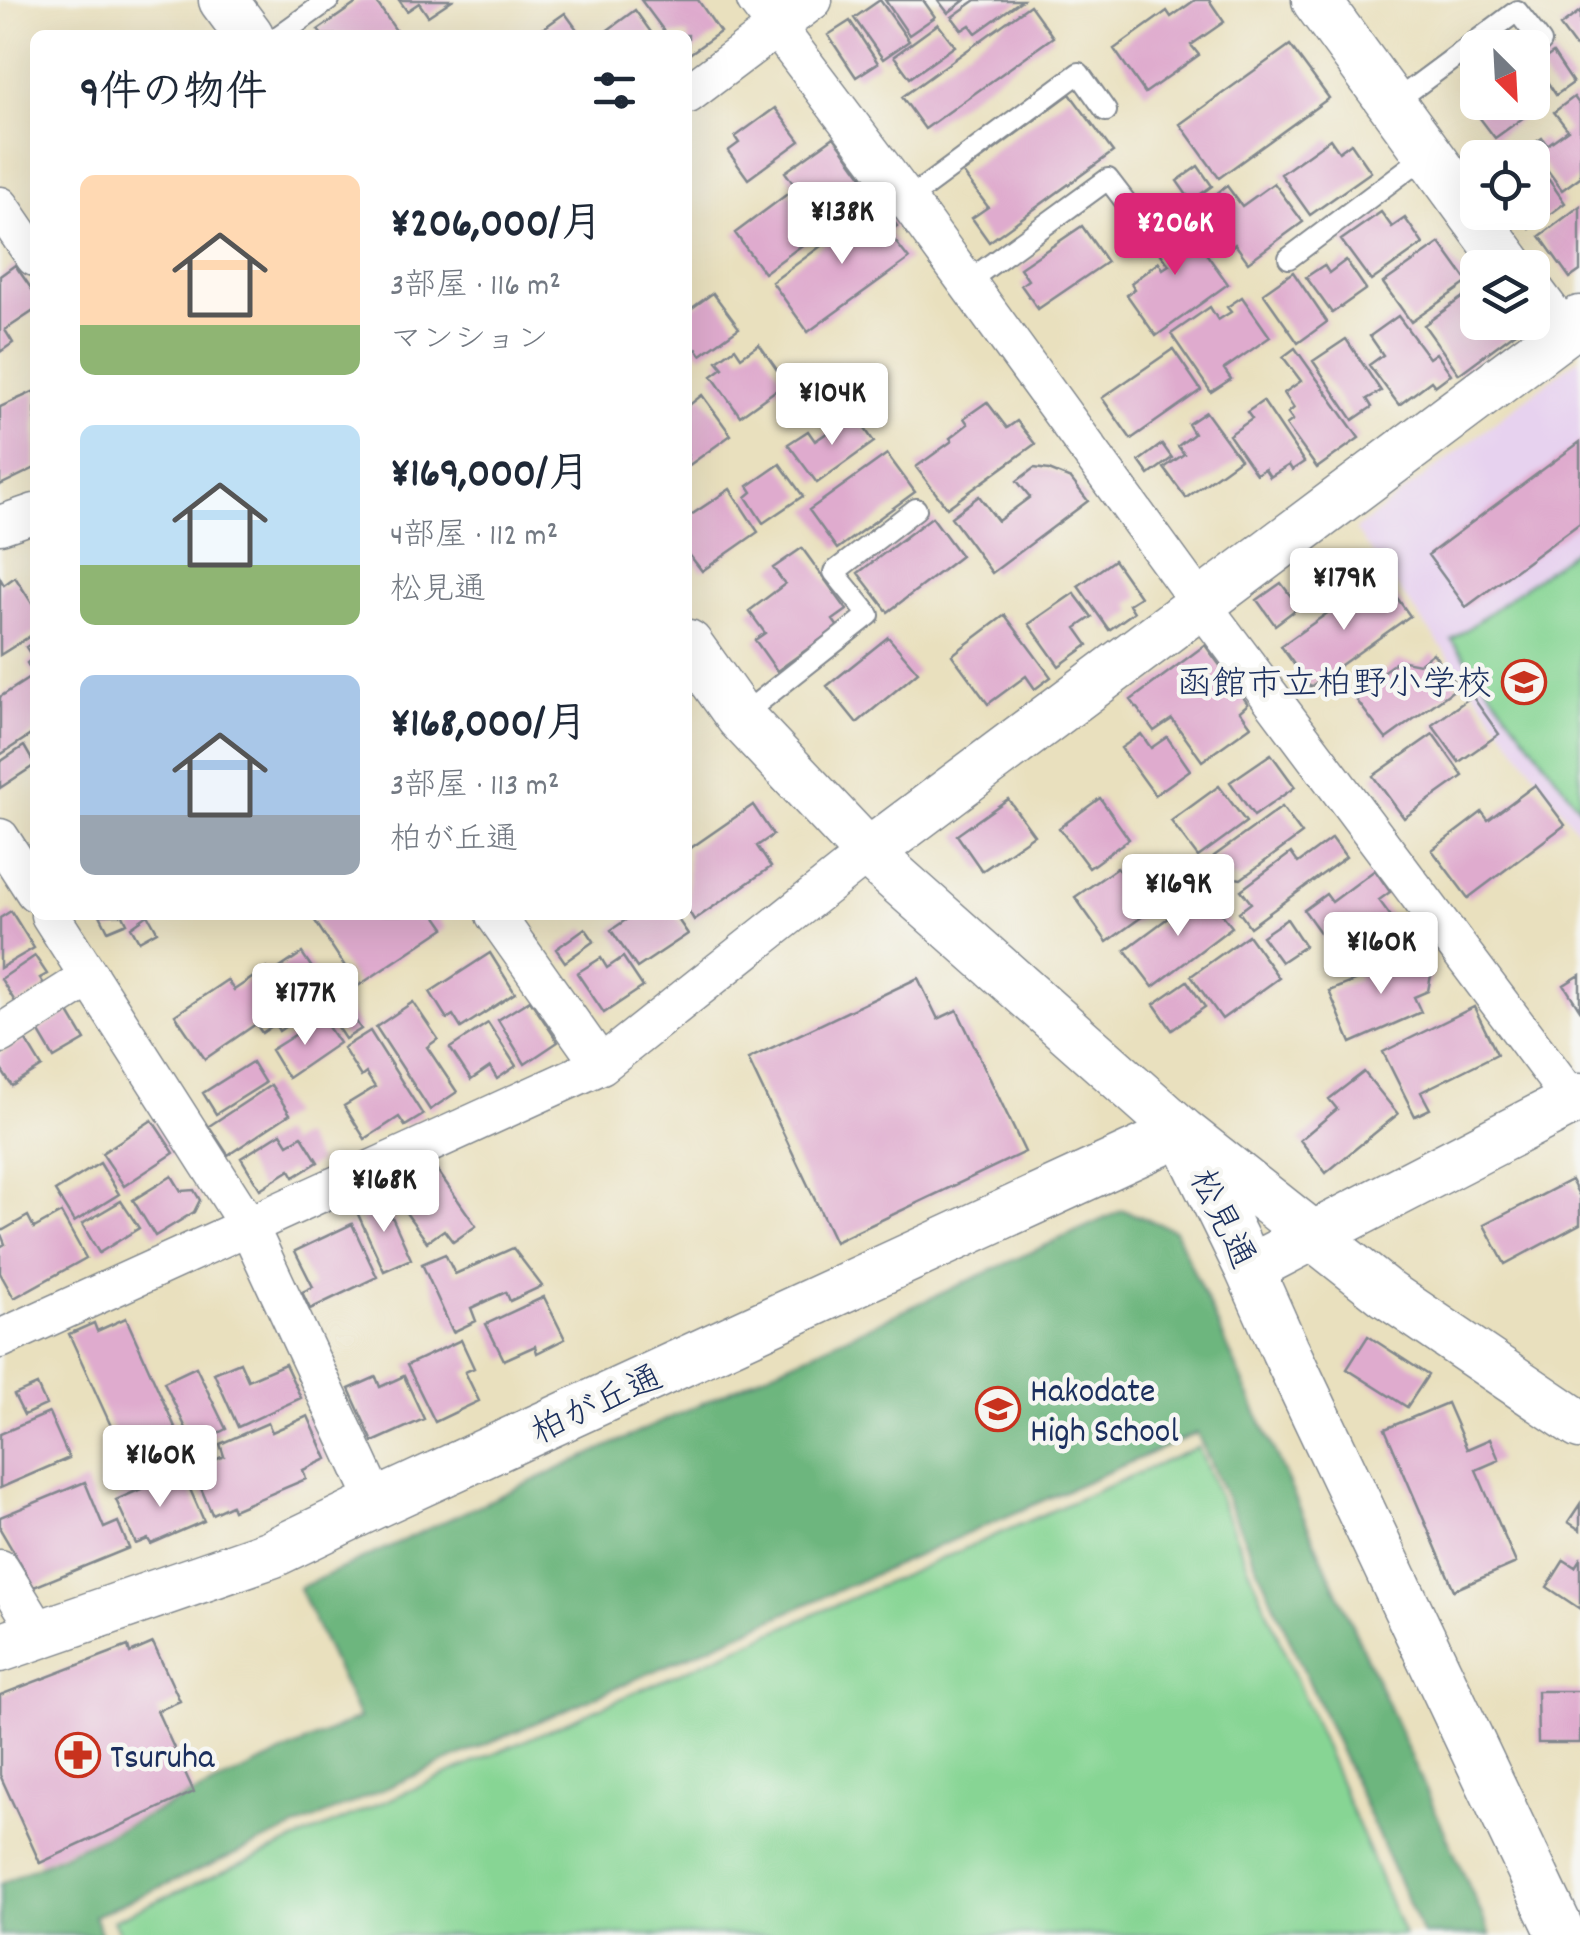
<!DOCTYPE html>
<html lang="ja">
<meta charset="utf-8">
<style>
:root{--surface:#fff;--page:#f2f2f3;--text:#1f2937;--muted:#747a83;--accent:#db2777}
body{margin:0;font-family:Dekko,"Klee One",sans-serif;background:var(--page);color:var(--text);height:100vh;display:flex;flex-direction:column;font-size:38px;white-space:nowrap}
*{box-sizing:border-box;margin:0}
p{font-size:32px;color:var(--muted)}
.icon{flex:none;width:55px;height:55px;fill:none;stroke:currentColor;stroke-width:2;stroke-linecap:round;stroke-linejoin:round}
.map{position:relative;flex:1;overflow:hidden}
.sheet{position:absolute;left:30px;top:30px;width:662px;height:890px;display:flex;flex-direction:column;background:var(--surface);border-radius:15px;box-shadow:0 10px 40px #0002}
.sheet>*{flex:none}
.needle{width:65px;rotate:156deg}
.buttons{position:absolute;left:1460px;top:30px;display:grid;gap:20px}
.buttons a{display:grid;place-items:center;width:90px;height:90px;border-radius:15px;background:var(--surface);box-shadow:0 10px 40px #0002;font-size:50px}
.price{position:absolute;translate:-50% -85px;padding:0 22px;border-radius:10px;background:#fff;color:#222;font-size:32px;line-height:65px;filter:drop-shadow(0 2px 5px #0008)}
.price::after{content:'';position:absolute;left:50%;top:60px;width:30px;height:22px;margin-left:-15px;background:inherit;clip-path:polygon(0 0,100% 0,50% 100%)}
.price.selected{background:var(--accent);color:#fff}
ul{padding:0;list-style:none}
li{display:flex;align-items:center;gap:30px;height:250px;padding:0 50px}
li span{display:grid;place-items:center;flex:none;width:280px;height:200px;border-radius:15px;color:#555}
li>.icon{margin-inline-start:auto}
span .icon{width:120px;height:120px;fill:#fffc;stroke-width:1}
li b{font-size:42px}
h2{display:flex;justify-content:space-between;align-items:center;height:120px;padding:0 50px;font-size:42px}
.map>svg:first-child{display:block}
.built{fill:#e7d2ef}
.green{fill:#87d594;stroke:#518279;stroke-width:2.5}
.forest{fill:#6db67e;stroke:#44726e;stroke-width:2.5}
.building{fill:#dfabce}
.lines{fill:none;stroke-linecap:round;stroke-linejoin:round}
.service-casing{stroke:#82888e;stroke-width:24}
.minor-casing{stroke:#82888e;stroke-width:41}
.tertiary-casing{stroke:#82888e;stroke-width:51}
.service{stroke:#fff;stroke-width:20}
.minor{stroke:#fff;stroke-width:38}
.tertiary{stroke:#fff;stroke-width:48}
.labels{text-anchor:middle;stroke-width:9;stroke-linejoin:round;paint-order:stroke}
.poi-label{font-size:35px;fill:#1b2f5e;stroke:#f6f6f2;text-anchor:start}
.street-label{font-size:35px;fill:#1b2f5e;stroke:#f6f6f2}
</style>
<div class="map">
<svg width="1580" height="1935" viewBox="0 0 1580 1935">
<rect width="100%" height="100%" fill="#f6f6f2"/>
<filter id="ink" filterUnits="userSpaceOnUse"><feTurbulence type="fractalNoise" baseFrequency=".01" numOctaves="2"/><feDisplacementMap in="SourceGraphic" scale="20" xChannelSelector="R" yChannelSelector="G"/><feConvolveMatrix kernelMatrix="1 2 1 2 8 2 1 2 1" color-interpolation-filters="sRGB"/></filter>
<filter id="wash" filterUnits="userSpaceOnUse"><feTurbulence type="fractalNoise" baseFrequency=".0048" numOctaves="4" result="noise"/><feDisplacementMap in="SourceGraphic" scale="40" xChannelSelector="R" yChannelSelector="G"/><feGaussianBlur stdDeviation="2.25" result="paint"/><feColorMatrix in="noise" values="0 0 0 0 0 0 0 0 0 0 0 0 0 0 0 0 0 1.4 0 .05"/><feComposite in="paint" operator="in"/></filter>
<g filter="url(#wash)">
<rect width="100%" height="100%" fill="#e9e0be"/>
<!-- built -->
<path class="built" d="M1580 357V834L1355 530Z"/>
<!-- green -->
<path class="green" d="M1580 546V808L1452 640Z
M1198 1447 1404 1935H120L113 1920Z"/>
<!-- forest -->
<path class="forest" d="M1123 1210 1175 1230 1491 1935H1423L1197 1433 94 1916 102 1935H0V1884L359 1718 299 1588Z"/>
<g id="blocks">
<!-- building -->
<path class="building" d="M361 0H375L399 35H322L318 30Z
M399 0H452L428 16 419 3 407 11Z
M641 0H698L720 32 688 55V35H667Z
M880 0 909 41 883 59 854 18Z
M885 0H923L935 17 909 35Z
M938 0H965L948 13Z
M976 0H1022L976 33 970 25 962 30 952 17Z
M1195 0H1209L1224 22 1191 45 1199 55 1145 93 1114 49 1167 11 1171 17Z
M1030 5 1053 37 925 129 902 97Z
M635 10 653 35H601Z
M1580 11V53L1560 26Z
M565 13 581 35H534Z
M850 21 878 63 856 77 828 35Z
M938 24 955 46 910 78 894 56Z
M1290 45 1329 98 1219 178 1180 124Z
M1553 53 1573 83 1556 95 1536 65Z
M1070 94 1113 152 989 242 972 218 988 207 963 173Z
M1574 97 1580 105V177L1562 190 1530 146 1542 138 1547 145 1568 130 1554 112Z
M1482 102H1535L1538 107 1495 138 1473 109Z
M775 108 800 141 748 179 728 151 739 143 735 137Z
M834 137 862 176 814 212 785 172Z
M1330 139 1339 152 1351 143 1371 172 1310 215 1281 174Z
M1198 166 1212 186 1191 201 1177 181Z
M1549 180 1565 203 1530 229 1518 212H1532V192Z
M1274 183 1303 222 1248 262 1235 244 1230 248 1199 206 1227 186 1242 206Z
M790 192 820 232 764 273 735 233Z
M874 194 897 226 888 232 909 259 808 332 772 282 866 213 860 205Z
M1580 206V271L1570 278 1540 236Z
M1381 212 1392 227 1405 218 1423 244 1371 281 1341 240Z
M1177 213 1228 284 1156 336 1127 295 1135 289 1131 283 1159 262 1163 269 1169 265 1147 235Z
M1082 226 1107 262 1038 309 1021 285 1028 280 1020 268Z
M1440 243 1468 282 1411 322 1383 283Z
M1346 260 1366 289 1332 313 1306 277 1324 265 1329 273Z
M15 265 35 294V310L5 330 13 343 0 352V276Z
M1293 272 1327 322 1298 343 1263 293Z
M1478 286V322H1521L1524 326 1459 374 1424 325Z
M713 293 739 328 701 355 697 349 688 356V311Z
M1242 297 1270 337 1224 369 1231 379 1211 392 1171 334 1210 307 1218 320 1231 312 1227 307Z
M1398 316 1429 358 1436 353 1451 374 1435 386 1431 381 1399 405 1369 365 1383 355 1370 336Z
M1346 339 1381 391 1367 399 1372 407 1353 420 1313 361Z
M759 344 786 383 740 416 712 376 723 368 717 361 735 348 741 357Z
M1295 348 1359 438 1317 468 1286 425 1293 420 1288 413 1294 408 1284 393 1301 381 1283 357Z
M1173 349 1201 390 1131 439 1102 398Z
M833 369 853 399 823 419 802 390Z
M35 391V468L0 485V407Z
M702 395 731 435 688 466V406Z
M1263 401 1304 462 1292 470 1289 465 1270 477 1265 469 1256 474 1229 435 1252 419 1247 412Z
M987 402 1007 428 1017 421 1035 444 947 508 916 467 952 441 950 438 968 424 964 418Z
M1206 412 1240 459 1186 498 1164 468 1184 454 1178 446 1194 434 1188 424Z
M855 414 874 442 817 483 788 444 808 431 815 441Z
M1580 442V523L1466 607 1428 555Z
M1162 444 1172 458 1149 475 1139 461Z
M887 454 915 492 837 549 809 510Z
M780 464 803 496 763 523 746 497 752 492 748 486Z
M1034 468 1049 470 1071 479 1088 501 992 573 951 517 979 496 998 521 1030 497 1017 481Z
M730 489 758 532 702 571 688 553V517Z
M932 517 961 556 888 612 858 573Z
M802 548 847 610 833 620 838 627 777 671 755 640 765 633 749 611 785 584 773 568Z
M1114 560 1140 597 1129 604 1134 612 1109 630 1078 586Z
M15 577 35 608V633L0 655V578L4 585Z
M1281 583 1299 607 1275 625 1257 600Z
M1367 585 1375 595 1388 585 1410 616 1310 687 1281 646Z
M1074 593 1092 617 1076 628 1088 645 1059 666 1029 624Z
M1005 615 1051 677 1035 689 1026 676 988 704 952 655Z
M888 637 918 672 857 723 827 686Z
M35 641V732L0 755V697L34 675 27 663 33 658 26 647Z
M1205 645 1248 704 1240 711 1251 726 1202 761 1172 719 1154 731 1131 700Z
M1433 653 1458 687 1386 739 1352 694 1399 660 1419 664Z
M1472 696 1499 734 1459 762 1432 725Z
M1141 734 1151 748 1167 737 1190 770 1155 795 1121 748Z
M1433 734 1463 776 1404 818 1373 776Z
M24 746 35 765 0 788V762Z
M1271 754 1295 787 1254 816 1230 782Z
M1535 785 1565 825 1468 898 1432 850 1482 812 1488 820Z
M1219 786 1246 822 1198 857 1171 821Z
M1100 798 1129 839 1089 868 1059 828Z
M1008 799 1034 835 982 871 957 835Z
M753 805 773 835 757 846 771 867 694 920 688 910V850Z
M1282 807 1302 834 1241 879 1229 877 1214 856Z
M1332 838 1346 857 1250 927 1239 912 1251 903 1241 890 1291 853 1298 863Z
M1117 868 1139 897 1158 884 1168 898 1107 942 1075 897Z
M1375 870 1390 892 1379 900 1395 922 1373 937 1367 929 1334 952 1304 910 1326 894 1332 902Z
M1204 891 1232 927 1153 987 1125 950Z
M11 911 34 948 0 968V918Z
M100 915H123L127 923 108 931Z
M148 915 157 931 139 941 131 927Z
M311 915H436L445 928 358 986Z
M633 915H675L688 934 637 968 611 930Z
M1287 919 1305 946 1281 962 1262 936Z
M585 928 594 941 565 962 556 949Z
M1248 935 1279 978 1222 1019 1191 976Z
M302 953 331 996 279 1031 275 1024 262 1033 256 1024 205 1059 175 1015 227 980 234 990 267 968 271 974Z
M490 953 515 993 461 1028 453 1015 447 1019 430 992Z
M35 956 47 974 40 978 46 987 17 1005 1 979Z
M1414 956 1432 970 1428 991 1414 997 1421 1012 1351 1043 1329 991 1359 979 1355 970 1378 959 1383 971Z
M623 957 643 987 604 1013 577 973 601 958 607 968Z
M1580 975V1010L1564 985Z
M918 978 938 1019 957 1010 1025 1152 835 1242 748 1059Z
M1187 981 1205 1007 1172 1030 1154 1004Z
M530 1000 558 1042 525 1064 498 1020Z
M343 1002 361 1029 345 1039 327 1012Z
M413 1002 438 1039 427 1047 457 1092 430 1110 376 1027Z
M1474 1007 1497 1054 1421 1092 1430 1109 1415 1116 1383 1052Z
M69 1013 85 1040 54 1058 38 1031Z
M322 1018 339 1043 288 1078 271 1050Z
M488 1023 516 1066 497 1079 490 1067 471 1080 450 1048Z
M370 1031 423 1115 405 1126 399 1117 365 1139 344 1106 375 1087 366 1073 361 1077 343 1048Z
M25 1039 42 1067 12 1086 0 1068V1055Z
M252 1062 265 1083 216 1114 203 1093Z
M1364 1072 1398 1114 1326 1173 1300 1140 1337 1109 1329 1099Z
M271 1085 290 1114 228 1155 209 1126Z
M152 1120 174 1153 124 1186 102 1153Z
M281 1133 288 1144 302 1136 318 1162 294 1177 290 1170 260 1189 241 1158Z
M100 1163 119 1194 74 1222 55 1191Z
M435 1167 476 1226 453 1242 444 1230 427 1242 394 1196Z
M172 1176 181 1191 194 1190 200 1200 194 1212 155 1236 133 1200Z
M1571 1180 1580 1197V1224L1505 1264 1484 1225Z
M384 1199 411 1259 384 1271 357 1212Z
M121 1201 139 1228 99 1253 82 1224Z
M61 1213 86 1258 14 1298 0 1273V1247L5 1244 0 1232 28 1216 34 1228Z
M352 1224 377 1277 310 1309 302 1292 313 1287 295 1251Z
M513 1248 542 1286 510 1301 506 1292 471 1308 476 1321 453 1332 422 1264 445 1254 455 1274Z
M544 1297 565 1339 537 1353 535 1346 504 1360 486 1324Z
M126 1318 183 1445 138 1466 141 1473 124 1481 117 1465 127 1461 69 1334 94 1323 97 1331Z
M1368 1336 1428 1375 1407 1407 1347 1369Z
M461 1340 474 1368 465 1372 479 1401 435 1422 407 1365Z
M240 1362 248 1380 285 1364 301 1398 238 1427 214 1373Z
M196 1367 226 1429 194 1445 164 1382Z
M404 1376 424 1419 373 1442 349 1389 376 1377 380 1387Z
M37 1385 46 1405 24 1415 14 1395Z
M1447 1403 1467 1449 1490 1439 1499 1460 1476 1470 1516 1563 1454 1590 1385 1429Z
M49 1413 69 1458 0 1488V1434Z
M308 1416 327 1459 303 1470 306 1479 233 1510 231 1505 212 1514 193 1470 224 1456 220 1444 268 1423 272 1432Z
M182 1471 204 1521 151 1544 148 1539 136 1544 116 1500Z
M85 1482 104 1528 118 1522 129 1548 34 1587 0 1529V1517Z
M1580 1504V1530L1568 1522Z
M1580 1559V1609L1547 1587 1564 1560 1575 1567Z
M153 1643 180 1701 157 1711 194 1792 40 1863 0 1775V1695L128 1646 130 1653Z
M1537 1691H1580V1743H1538Z"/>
</g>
</g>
<g filter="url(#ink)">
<use href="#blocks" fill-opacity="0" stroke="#82888e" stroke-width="2.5"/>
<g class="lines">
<defs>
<path id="service" d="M280 35 329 0
M1392 104 1517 11 1541 42
M907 200 1079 73 1106 111
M1289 258 1429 153
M967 282 1108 179 1141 222
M740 717 869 615 834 572 916 509"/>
<path id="minor" d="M756 0 907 200 1200 603 1573 1101
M688 94 813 0
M0 206 35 257
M0 525 35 513
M0 838 35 892
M50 915 248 1225 377 1503
M495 915 601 1065
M0 1034 90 977
M0 1339 601 1065 868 853
M0 1569 40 1634"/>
<path id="tertiary" d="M223 0 249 35
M1316 0 1512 268
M1532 295 1561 334
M688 644 740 717 868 853 1182 1132 1249 1269 1285 1350 1562 1935
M868 853 1580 320
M1249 1269 1580 1097
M0 1648 271 1554 377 1503 1182 1132 1387 1294 1580 1425"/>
</defs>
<!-- service casing -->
<use href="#service" class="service-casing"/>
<!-- minor casing -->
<use href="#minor" class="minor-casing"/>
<!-- tertiary casing -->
<use href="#tertiary" class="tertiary-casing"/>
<!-- service -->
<use href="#service" class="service"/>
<!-- minor -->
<use href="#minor" class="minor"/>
<!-- tertiary -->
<use href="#tertiary" class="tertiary"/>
</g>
</g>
<!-- icons -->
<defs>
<symbol id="school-ring" viewBox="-11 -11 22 22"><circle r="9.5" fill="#f6f6f2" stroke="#c8321e" stroke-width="1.5"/><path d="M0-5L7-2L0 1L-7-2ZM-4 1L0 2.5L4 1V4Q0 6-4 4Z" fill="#c8321e"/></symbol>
<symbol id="pharmacy-ring" viewBox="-11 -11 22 22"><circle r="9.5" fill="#f6f6f2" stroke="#c8321e" stroke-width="1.5"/><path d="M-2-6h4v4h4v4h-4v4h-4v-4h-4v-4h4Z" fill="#c8321e"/></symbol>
</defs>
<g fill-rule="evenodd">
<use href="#school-ring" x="1499" y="657" width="50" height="50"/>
<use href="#school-ring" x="973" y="1384" width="50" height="50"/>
<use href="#pharmacy-ring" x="53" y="1730" width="50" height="50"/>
</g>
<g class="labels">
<!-- poi labels -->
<g class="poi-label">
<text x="1492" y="694" text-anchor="end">函館市立柏野小学校</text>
<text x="1030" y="1401">Hakodate<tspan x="1030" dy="40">High School</tspan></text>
<text x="110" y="1767">Tsuruha</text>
</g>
<!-- street labels -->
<g class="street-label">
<text transform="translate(1224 1218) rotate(64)" y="12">松見通</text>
<text transform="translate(596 1403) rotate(-25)" y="12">柏が丘通</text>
</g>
</g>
</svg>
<div class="buttons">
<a><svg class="needle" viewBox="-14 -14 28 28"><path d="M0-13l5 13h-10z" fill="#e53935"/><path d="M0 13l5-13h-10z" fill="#747a83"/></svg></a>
<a><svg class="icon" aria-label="locate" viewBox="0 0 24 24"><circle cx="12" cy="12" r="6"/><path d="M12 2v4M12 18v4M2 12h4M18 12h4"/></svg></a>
<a><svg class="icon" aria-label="layers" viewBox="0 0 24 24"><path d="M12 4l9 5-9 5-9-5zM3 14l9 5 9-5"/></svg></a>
</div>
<b class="price" style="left:842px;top:267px">¥138K</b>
<b class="price selected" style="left:1175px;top:278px">¥206K</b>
<b class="price" style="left:832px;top:448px">¥104K</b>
<b class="price" style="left:1344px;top:633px">¥179K</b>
<b class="price" style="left:1178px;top:939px">¥169K</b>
<b class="price" style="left:1381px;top:997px">¥160K</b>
<b class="price" style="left:305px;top:1048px">¥177K</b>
<b class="price" style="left:384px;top:1235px">¥168K</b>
<b class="price" style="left:160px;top:1510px">¥160K</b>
<section class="sheet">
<h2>9件の物件<svg class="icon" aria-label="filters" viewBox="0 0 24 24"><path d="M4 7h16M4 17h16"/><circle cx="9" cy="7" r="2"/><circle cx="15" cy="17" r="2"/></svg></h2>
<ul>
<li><span style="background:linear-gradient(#ffd9b3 75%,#8fb573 0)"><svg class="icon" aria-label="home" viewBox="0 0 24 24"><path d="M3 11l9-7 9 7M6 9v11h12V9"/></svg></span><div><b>¥206,000/月</b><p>3部屋 · 116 m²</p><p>マンション</p></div></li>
<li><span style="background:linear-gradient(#bfe0f5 70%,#8fb573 0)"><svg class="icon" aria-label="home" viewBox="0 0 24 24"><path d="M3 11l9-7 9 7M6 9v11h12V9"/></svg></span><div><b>¥169,000/月</b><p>4部屋 · 112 m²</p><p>松見通</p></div></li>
<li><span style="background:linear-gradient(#a9c7e8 70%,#9aa5b1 0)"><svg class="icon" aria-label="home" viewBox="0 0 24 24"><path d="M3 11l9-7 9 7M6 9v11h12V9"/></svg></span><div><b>¥168,000/月</b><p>3部屋 · 113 m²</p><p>柏が丘通</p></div></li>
</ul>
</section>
</div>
